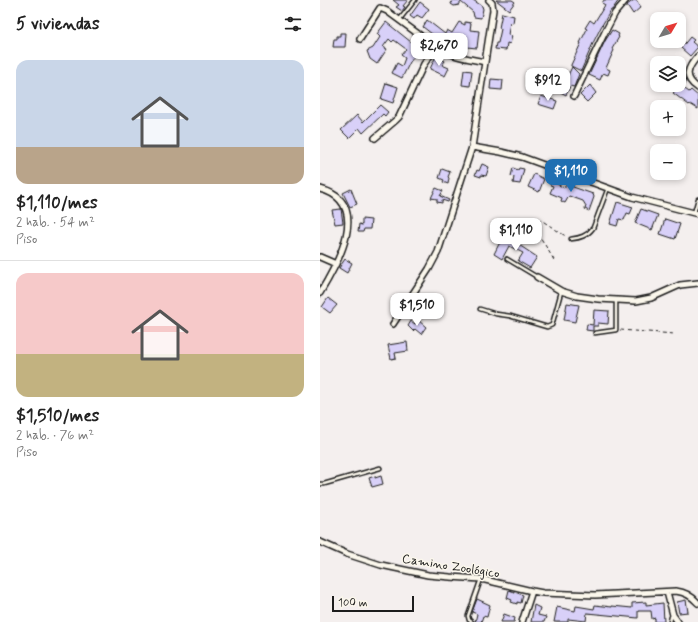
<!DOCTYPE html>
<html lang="es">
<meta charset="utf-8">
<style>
:root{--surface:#fff;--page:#f6f6f6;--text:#222;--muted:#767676;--line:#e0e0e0;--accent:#1f6fb2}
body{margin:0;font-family:Mynerve,sans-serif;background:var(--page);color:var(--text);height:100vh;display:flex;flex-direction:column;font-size:15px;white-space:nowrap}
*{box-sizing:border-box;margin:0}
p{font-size:13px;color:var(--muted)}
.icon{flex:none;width:22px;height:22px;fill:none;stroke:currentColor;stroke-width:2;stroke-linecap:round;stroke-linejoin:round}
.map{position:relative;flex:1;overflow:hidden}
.drawer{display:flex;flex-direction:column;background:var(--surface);width:320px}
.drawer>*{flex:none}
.needle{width:26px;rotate:52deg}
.controls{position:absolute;left:330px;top:12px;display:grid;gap:8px}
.controls a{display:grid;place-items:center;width:36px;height:36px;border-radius:8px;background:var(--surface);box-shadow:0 2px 6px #0003;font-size:20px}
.scale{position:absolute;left:12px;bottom:10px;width:82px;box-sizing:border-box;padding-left:4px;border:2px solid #1c1c1c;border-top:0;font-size:11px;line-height:14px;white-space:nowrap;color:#1c1c1c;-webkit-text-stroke:3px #fbf7ec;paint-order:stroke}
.price{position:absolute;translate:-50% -34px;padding:0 9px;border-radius:8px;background:#fff;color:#222;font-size:13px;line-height:26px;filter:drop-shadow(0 1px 2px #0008)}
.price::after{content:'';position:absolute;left:50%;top:24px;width:12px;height:9px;margin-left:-6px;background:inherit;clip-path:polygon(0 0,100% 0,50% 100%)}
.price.on{background:var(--accent);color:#fff}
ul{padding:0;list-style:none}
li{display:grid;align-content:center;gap:8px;height:212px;padding:0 16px}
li+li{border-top:1px solid var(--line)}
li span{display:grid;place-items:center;height:124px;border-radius:12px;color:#555}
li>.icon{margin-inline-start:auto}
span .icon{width:72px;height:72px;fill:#fffc;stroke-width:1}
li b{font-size:17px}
h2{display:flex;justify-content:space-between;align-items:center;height:48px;padding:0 16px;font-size:17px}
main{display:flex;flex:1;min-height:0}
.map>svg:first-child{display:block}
.building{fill:#d8d0f8;stroke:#1c1c1c}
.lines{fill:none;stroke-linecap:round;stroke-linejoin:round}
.service-casing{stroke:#1c1c1c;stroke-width:5.5}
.minor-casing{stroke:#1c1c1c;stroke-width:8}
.path{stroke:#1c1c1c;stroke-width:1;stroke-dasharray:4 3;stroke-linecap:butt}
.service{stroke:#fbf7ec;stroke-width:2.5}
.minor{stroke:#fbf7ec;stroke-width:5}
.labels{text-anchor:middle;stroke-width:3;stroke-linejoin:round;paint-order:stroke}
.street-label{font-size:13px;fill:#1c1c1c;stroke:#fbf7ec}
</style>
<main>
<section class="drawer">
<h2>5 viviendas<svg class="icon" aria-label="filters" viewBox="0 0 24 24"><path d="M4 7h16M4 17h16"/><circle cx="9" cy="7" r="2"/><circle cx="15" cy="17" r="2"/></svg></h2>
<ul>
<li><span style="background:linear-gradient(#c9d6e8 70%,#b9a48a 0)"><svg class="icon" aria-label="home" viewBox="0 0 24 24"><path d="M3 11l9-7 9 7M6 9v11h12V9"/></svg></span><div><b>$1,110/mes</b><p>2 hab. · 54 m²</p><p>Piso</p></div></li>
<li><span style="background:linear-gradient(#f6c9c9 65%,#c2b280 0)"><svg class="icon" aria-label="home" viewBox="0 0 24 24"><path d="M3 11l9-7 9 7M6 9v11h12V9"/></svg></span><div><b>$1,510/mes</b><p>2 hab. · 76 m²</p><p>Piso</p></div></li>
</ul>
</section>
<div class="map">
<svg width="378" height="622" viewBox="0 0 378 622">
<rect width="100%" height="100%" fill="#f4efee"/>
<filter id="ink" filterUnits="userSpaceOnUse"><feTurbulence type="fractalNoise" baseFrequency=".025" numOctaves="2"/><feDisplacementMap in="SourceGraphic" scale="8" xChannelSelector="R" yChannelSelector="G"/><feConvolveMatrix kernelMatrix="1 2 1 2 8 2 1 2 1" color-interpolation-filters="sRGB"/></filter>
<g filter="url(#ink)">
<!-- building -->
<path class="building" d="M73 0H88L83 6 85 7 82 11 76 7 79 5Z
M132 0H153L162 6 163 9 161 18 154 17 153 12 141 2 139 5 134 6 131 4Z
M176 0H192L195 2 189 10Z
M284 0H299L292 10H291L281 27 274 41 261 71 251 66V65L261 43H260L267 29 265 28 270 20 274 23 285 5 282 3Z
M314 0H316L321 7 313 14 307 5Z
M100 2 109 9 102 18 97 15 94 19 90 16Z
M182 13 194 16 193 23 190 22 188 35 192 36 190 44 187 43 186 50 175 49 176 43H178L181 29 179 28Z
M107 20 125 34 127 30 132 33 139 22 145 25V22L151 23 150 30 159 31 157 48 136 46 134 48 121 41 103 27Z
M66 22 96 46 93 50 97 53 90 62 82 78 72 73 77 63 82 66 85 58 81 55 86 49 74 40 72 42 69 39 63 47 67 49 57 64 50 59 47 51 53 48 60 37 57 34Z
M292 30 299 34 298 36 299 37 292 49 294 50 286 68 290 70 288 75 283 73 280 80 269 75 285 41Z
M20 33H26L25 47H13L14 39H17V36H20Z
M370 37 374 40 372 42 378 47 370 56 361 48Z
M116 56 125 61 122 65 129 68 125 76 110 69Z
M252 67 259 74 254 87 250 86 246 95 235 89 237 84 240 85 244 78 246 79Z
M144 70 152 71 150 86 142 85Z
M359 73 362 79H364L366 83 361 86 369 92 371 90 378 96V109L370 104 369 105 353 93 355 91 352 85H359Z
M171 79 183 80 182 90 170 89Z
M66 83 78 87 73 103 61 99Z
M270 85 276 93 267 102 260 95Z
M221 96 237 101 234 109 218 104Z
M60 105 68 112 65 116 63 114 43 133 39 128 29 138 21 130 37 115 43 122Z
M162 164 169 167 166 176 161 175V177L155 175 157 170 159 171Z
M193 168 198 170 199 168 204 169 200 184 193 183 194 177 191 176Z
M122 169 130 172 128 177 129 178 128 184 123 182 124 180 119 178Z
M214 174 224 179 219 192 208 187Z
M233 177 239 180 237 184 244 188 247 183 253 186V187L273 194 274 197 269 211 265 209 266 206 263 201 249 196 245 203 241 201 242 198 230 193 233 186 230 185Z
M116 188 123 191 120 196 129 200 128 202 122 200V203L117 202V199L111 198Z
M31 189 37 204 30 207 23 193Z
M297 202 313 207 310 214 307 213 304 220 299 219 297 226 290 224Z
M21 209 23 223 15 224 12 210Z
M321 209 338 215 332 230 315 223Z
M42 219 51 220 50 229H44L43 232H38L39 224 42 225Z
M345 219 360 224 355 239 340 234Z
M186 238 199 245 217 257 210 268 198 261 203 253 189 246 182 259 174 254 179 244Z
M25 259 32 263 27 273 19 268Z
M8 298 17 305 10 313 2 307Z
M109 298 118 304 112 313 109 311 107 314 101 310Z
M247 303 259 305 255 322 244 320Z
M274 310 289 311 288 324 278 323V326H273V331L266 330 267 324 273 325Z
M98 320 106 327 101 334 95 329 93 331 88 326 91 321 95 324Z
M87 342 88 351 75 353 76 358 71 359 68 345Z
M55 476V478L61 476 63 484 52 487 49 478Z
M189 590 203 595 201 603 197 602V604L191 602 192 600 187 598Z
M157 599 170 605 167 617 163 616 161 622H155L157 614 152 612Z
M366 600 368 612 359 613 357 602Z
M326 602V605L343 603 344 622H335V618L332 619 331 611H318V618L267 613 266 621 248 619V622H234L237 607 255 611 256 606 274 609 275 605 292 607V606L312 608V603Z
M214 605 220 608 218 615 226 617 224 622H211Z
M184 614 195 618 194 622H181Z"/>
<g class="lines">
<defs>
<path id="service" d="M80 19 95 0
M374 213 378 199
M251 239C260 238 267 236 273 228L288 188
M187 259 217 277
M160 309 176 314 190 316 227 327 232 325 241 292
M275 333 296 330V301
M0 484H4L60 468
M152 622 149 620 148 616 161 579
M350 622 351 617 353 615"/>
<path id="minor" d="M40 39 60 8 67 11 116 47C134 57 146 58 165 62
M378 56C367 68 363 78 378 88
M254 96 285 32 295 13 306 0
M55 138 76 120 79 117 104 64 116 47
M152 147 181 152 202 157 312 197 378 214
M0 189C53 202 17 265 0 293
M0 257 16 264
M217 277 241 291 257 296 278 299 316 301 331 298 360 285 378 283
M73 324 109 269 118 252 152 147 173 10 172 3 169 0
M0 542 27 554 61 565 108 575 130 577 161 579 212 591 223 593 275 595 356 591C365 592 372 596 378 603
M347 592 353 615 358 622
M202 622 212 591"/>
</defs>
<!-- service casing -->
<use href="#service" class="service-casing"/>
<!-- minor casing -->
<use href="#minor" class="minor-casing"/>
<!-- path -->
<path class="path" d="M234 260 213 225V221L221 220 247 237
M300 330 355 334"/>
<!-- service -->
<use href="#service" class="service"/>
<!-- minor -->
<use href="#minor" class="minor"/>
</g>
</g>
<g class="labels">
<!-- street labels -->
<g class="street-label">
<text transform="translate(131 565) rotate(9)" y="5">Camino Zoológico</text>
</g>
</g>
</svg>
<div class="controls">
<a><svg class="needle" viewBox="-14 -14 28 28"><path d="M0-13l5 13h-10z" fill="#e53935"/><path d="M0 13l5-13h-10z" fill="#767676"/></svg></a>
<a><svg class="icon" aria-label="layers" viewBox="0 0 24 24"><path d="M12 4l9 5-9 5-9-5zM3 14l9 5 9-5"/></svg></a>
<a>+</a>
<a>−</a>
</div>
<div class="scale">100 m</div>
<b class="price" style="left:119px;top:67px">$2,670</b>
<b class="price" style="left:228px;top:102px">$912</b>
<b class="price on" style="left:251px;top:193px">$1,110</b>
<b class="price" style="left:196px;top:252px">$1,110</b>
<b class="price" style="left:97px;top:327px">$1,510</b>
</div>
</main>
